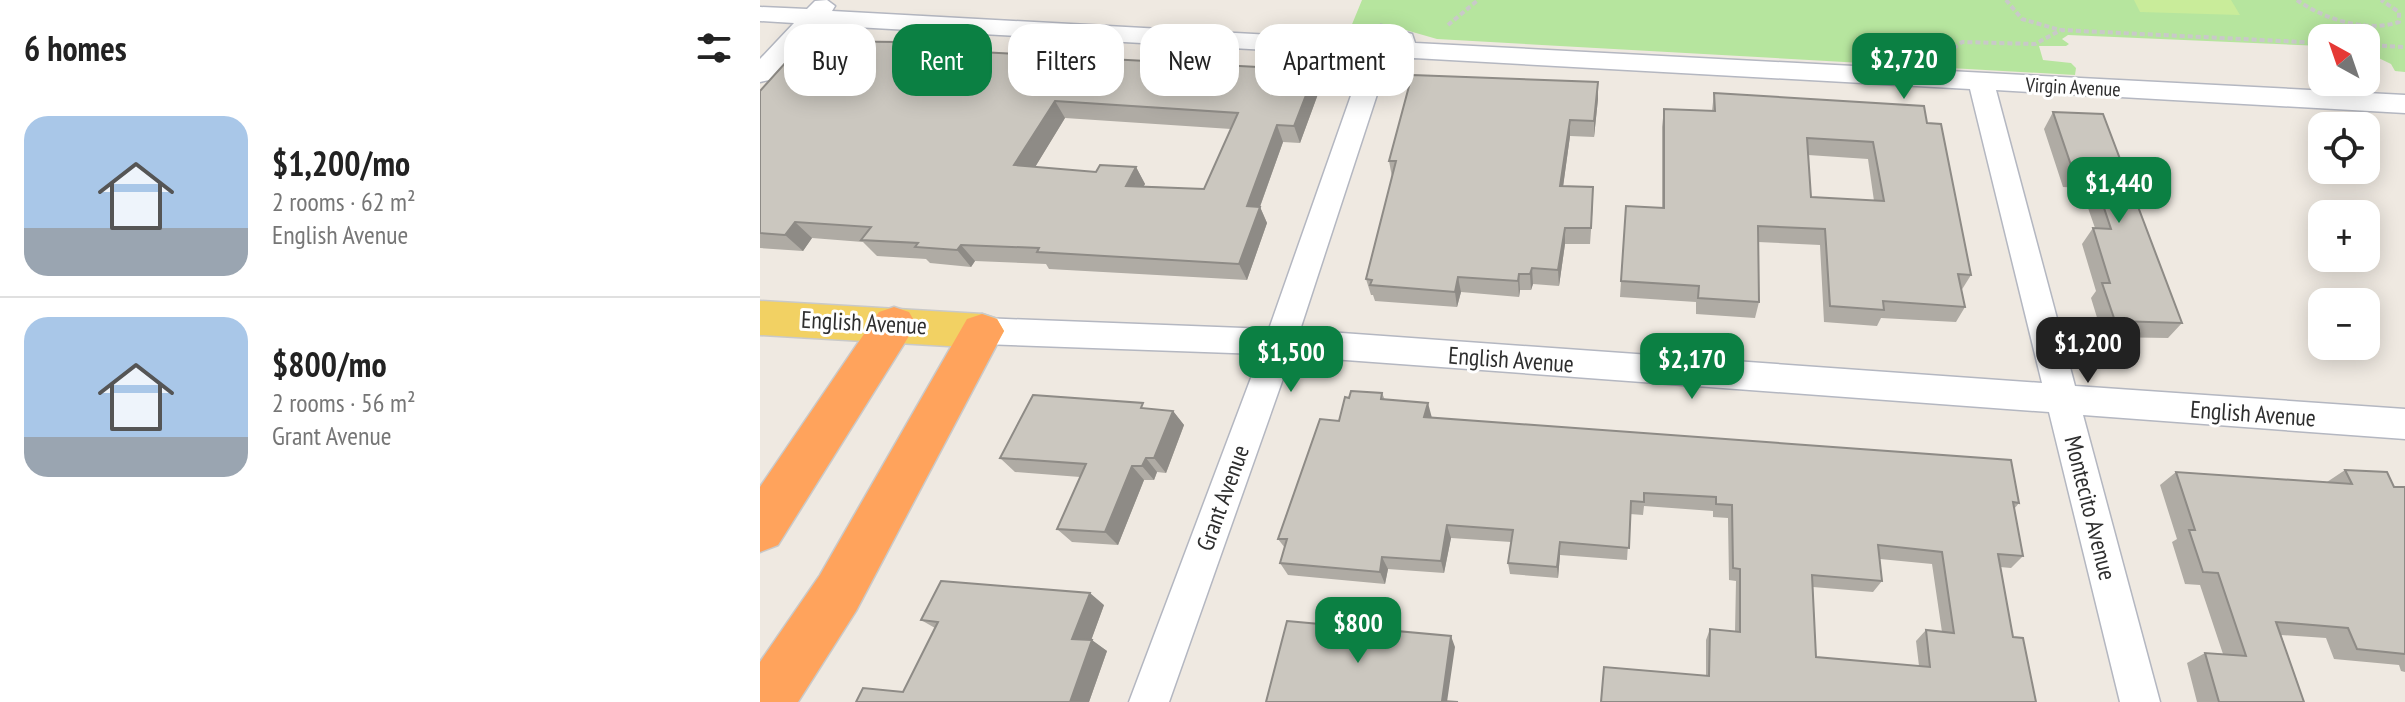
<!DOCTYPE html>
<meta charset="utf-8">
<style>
:root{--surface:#fff;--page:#f6f6f6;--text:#222;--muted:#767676;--line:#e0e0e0;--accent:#0b8043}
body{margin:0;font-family:"PT Sans Narrow",sans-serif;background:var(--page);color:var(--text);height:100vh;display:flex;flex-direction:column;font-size:30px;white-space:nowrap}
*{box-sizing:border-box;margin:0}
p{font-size:26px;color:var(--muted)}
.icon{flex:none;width:44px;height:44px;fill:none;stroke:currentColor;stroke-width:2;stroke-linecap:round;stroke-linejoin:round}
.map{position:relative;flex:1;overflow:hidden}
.panel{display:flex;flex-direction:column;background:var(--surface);width:760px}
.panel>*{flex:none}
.banner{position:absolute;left:24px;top:24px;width:760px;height:72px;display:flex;gap:16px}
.needle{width:52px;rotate:320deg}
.buttons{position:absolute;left:1548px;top:24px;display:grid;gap:16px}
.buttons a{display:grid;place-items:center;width:72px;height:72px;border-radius:16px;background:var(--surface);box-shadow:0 4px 20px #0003;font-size:40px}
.price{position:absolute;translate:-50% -68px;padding:0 18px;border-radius:16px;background:var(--accent);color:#fff;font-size:26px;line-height:52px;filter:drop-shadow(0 2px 4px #0008)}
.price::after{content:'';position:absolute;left:50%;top:48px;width:24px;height:18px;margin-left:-12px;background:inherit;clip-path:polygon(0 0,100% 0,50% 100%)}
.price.on{background:#222;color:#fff}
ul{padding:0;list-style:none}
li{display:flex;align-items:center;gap:24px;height:200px;padding:0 24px}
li+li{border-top:2px solid var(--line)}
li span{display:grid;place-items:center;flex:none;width:224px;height:160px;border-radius:24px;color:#555}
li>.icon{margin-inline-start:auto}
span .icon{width:96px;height:96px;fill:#fffc;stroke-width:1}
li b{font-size:34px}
h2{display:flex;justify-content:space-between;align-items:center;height:96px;padding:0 24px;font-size:34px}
.pill{padding:0 28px;border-radius:24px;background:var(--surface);box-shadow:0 4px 20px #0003;font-size:28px;line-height:72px}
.pill.on{background:var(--accent);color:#fff}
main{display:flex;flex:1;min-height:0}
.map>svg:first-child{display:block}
.green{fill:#b6e59e}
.pitch{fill:#c9ec9a}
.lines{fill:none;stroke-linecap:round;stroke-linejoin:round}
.street-casing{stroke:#b4b7c1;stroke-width:3}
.primary-casing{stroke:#c9c9c9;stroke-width:3}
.highway-casing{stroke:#c9c9c9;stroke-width:3}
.path{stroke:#c9c9c9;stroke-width:4;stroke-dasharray:5 3;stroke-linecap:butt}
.street{fill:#fff;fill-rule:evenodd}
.primary{fill:#f2d163;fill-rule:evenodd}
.highway{fill:#ffa35c;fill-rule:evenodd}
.wall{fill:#afaba4;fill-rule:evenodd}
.shaded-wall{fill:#8e8b86}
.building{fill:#cbc7bf;stroke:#8e8b86;stroke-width:2;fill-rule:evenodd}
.labels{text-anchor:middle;stroke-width:6;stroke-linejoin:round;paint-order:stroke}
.far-street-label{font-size:20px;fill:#2e2e2e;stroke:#fff}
.street-label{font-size:24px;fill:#2e2e2e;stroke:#fff}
</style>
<main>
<section class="panel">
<h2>6 homes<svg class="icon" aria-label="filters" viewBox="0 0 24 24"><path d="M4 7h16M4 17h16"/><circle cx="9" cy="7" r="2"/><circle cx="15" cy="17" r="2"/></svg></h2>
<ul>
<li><span style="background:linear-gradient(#a9c7e8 70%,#9aa5b1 0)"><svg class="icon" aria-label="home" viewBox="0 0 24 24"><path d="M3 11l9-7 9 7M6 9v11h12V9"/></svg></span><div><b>$1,200/mo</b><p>2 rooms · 62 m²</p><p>English Avenue</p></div></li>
<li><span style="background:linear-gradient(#a9c7e8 75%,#9aa5b1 0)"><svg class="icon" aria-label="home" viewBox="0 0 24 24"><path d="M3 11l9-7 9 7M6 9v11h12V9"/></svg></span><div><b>$800/mo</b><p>2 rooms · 56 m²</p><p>Grant Avenue</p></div></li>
</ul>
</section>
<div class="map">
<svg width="1645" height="702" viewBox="0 0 1645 702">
<rect width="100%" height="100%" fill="#efe9e1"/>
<!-- green -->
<path class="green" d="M602 0H1645V72L1635 71 1631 64 1606 52V38H1562V46L1308 35 1302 39 1309 44 1306 46H1279L1283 60 1311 63 1316 68 1315 75 677 39 635 27 588 34Z"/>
<!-- pitch -->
<path class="pitch" d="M1374 0H1471L1480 15 1380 12Z"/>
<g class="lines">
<defs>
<path id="street" d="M67 0 75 6 72 11 586 39 621 25 652 34 655 43 1645 95V113L1236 90 1315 386 1645 409V439L1323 415 1400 702H1360L1289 412 531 356 409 702H369L500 354 222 344 211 340 206 331 211 322 222 318 509 329 600 70 590 68 581 54 59 25 9 80 0 82V59L34 23 0 21V7L47 9 55 1ZM622 40 631 43V51L620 57 607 55V46ZM654 58 1210 89 1282 383 540 330 624 73Z"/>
<path id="primary" d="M0 301 222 314 237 319 244 331 237 343 222 348 0 335Z"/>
<path id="highway" d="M134 307 149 312 156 324 149 336 18 545 0 552V487L119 312Z
M222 314 237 319 244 331 96 611 38 702H0V662L60 575 207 319Z"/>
</defs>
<!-- street casing -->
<use href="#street" class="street-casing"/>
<!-- primary casing -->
<use href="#primary" class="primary-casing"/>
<!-- highway casing -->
<use href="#highway" class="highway-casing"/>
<!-- path -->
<path class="path" d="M1246 0 1262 19 1300 30
M1537 0C1564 19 1606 33 1639 22V12L1621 0
M1603 24 1619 45
M688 25 718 0
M1606 45 1645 47
M1187 53 1202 42 1275 44 1301 30 1562 43"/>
<!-- street -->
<use href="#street" class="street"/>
<!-- primary -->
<use href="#primary" class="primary"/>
<!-- highway -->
<use href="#highway" class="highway"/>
</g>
<!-- wall -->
<path class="wall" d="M142 48 553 77 558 94 540 143 523 142 500 207 507 223 487 280 289 269 286 264 215 261 211 267 170 263 166 259 117 256 103 242 52 238 43 251 0 248V91ZM305 118 471 129 444 189 383 186 385 184 376 167 336 172 275 167Z
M954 93 1167 123 1211 275 1201 291 1205 307 1196 322 1121 318 1117 326 1064 322 1060 245 998 242 999 302 995 318 936 314V302L860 297 866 206 902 208V127L904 109 952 111ZM1048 155 1108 159 1114 201 1051 197Z
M838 99 834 137 810 136 803 186 833 203 830 244H805L799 286 773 284 771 290H760L759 297 701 292 697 307 615 301 613 295H611L606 279 632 177 629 161Z
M1293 112 1343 114 1422 323 1408 338 1343 337 1331 298 1336 291 1322 244 1333 228H1335L1321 188 1303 187 1284 129Z
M622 393 625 400 671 418 1259 503 1254 509 1263 556 1251 568 1240 567 1253 637 1276 702 946 676V640L950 629 975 632 976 581 969 580 968 518 953 517V511L884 506 883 515 870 514 867 560 800 555 798 578 750 574 748 563 751 542 691 538 684 573 628 569 625 584 528 575 520 563 525 548 518 539 579 421 589 398ZM1120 559 1172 564 1182 632 1166 630 1156 641 1159 666 1056 657 1053 587 1113 592 1122 581Z
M387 409 413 411 424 425 406 473 397 472 394 480H384L358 545 312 542 297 529 320 477 255 472 240 458Z
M1585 470 1634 487H1645V672L1641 671 1639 665 1574 659 1566 638 1521 635 1544 702H1437L1427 663 1445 653 1463 654 1440 585 1425 584 1412 542 1417 539 1400 485 1416 472 1567 482Z
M344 605 331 640 347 651 329 702H96L143 692 175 628 161 620Z"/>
<!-- shaded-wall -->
<path class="shaded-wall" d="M553 77 558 94 540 143 534 126Z
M838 82V99L834 137V121Z
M295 101 305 118 266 182 254 165Z
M810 120V136L801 202 800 186Z
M517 125 523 142 494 223 487 206Z
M376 167 385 184 375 203 366 186Z
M500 207 507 223 487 280 479 264Z
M35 222 52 238 43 251 25 235Z
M805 228V244L799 286 798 270Z
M201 245 215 261 211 267 197 250Z
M772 268 773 284 771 290 770 274Z
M759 274 760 290 759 297 758 281Z
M698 277 701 292 697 307 695 292Z
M668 403 672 418 664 417Z
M413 411 424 425 406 473 394 458Z
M386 458 397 472 394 480 382 466Z
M372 466 384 480 358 545 345 532Z
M687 525 691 538 684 573 681 561Z
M800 542V555L798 578 797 567Z
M622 557 628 569 625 584 620 572Z
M330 593 344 605 328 649 312 639Z
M691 636 695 647 687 702 682 701Z
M332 640 347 651 329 702H310Z"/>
<!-- building -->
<path class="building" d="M45 41 138 42 134 46 144 48 535 69 533 76 553 77 534 126 517 125 487 206 500 207 479 264 277 252 279 248 201 245 197 250 155 247 158 243 101 240 111 227 35 222 25 235 0 233V91ZM295 101 478 113 444 189 366 186 376 167 340 165 336 172 254 165Z
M652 75 838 82 834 121 810 120 800 186 833 187 831 228H805L798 270 772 268 770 274H759L758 281 698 277 695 292 610 285 612 280 606 279 636 161H629Z
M954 93 1164 106 1167 123 1181 124 1211 275 1198 274 1205 307 1123 301 1124 310 1070 306 1065 229 998 226 999 302 938 298 939 286 861 281 866 206 904 208V109L955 111ZM1047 138 1113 142 1124 201 1051 197Z
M1293 112 1343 114 1422 323 1355 321 1342 283H1350L1333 228 1351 229 1332 172 1313 171Z
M591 391 622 393 621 399 668 403 664 417 1251 460 1259 503 1253 502 1263 556 1238 554 1253 637 1263 638 1276 702H841L844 667 949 676 950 629 980 632V569L973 568 972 505 956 504V497L884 493V502L871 501 869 548 800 542 797 567 748 563 753 530 687 525 681 561 622 557 620 572 520 563 527 539H518L560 419 579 421 585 397 589 398ZM1118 545 1182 552 1194 633 1166 630 1170 667 1056 657 1052 575 1122 581Z
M273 395 383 403 381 408 413 411 394 458H386L382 466H372L345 532 297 529 326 464 240 458Z
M1585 470 1627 472 1634 487H1645V654L1597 649 1588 628 1516 622 1544 702H1459L1445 653 1486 656 1458 573 1443 572 1429 530H1435L1416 472 1592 484Z
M181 581 330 593 312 639 332 640 310 702H96L103 688 143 692 178 622 161 620Z
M527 621 691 636 682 701 698 702H506Z"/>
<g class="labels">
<!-- far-street labels -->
<g class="far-street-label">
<text transform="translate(1313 87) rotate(3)" y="7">Virgin Avenue</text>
</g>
<!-- street labels -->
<g class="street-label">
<text transform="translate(104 323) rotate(3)" y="8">English Avenue</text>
<text transform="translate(751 360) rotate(4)" y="8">English Avenue</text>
<text transform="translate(1493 414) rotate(4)" y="8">English Avenue</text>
<text transform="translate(463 498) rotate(-70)" y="8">Grant Avenue</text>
<text transform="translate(1330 508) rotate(76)" y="8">Montecito Avenue</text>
</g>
</g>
</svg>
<div class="buttons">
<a><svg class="needle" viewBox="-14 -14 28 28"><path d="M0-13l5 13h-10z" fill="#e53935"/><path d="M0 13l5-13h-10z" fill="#767676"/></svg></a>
<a><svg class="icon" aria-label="locate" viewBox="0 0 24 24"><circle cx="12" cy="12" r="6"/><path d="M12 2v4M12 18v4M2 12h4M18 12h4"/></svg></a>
<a>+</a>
<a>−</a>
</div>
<b class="price" style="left:1144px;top:101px">$2,720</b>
<b class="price" style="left:1359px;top:225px">$1,440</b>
<b class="price on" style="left:1328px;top:385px">$1,200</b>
<b class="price" style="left:531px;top:394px">$1,500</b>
<b class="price" style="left:932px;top:401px">$2,170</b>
<b class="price" style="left:598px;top:665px">$800</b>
<div class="banner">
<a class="pill">Buy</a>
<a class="pill on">Rent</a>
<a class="pill">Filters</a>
<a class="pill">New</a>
<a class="pill">Apartment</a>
</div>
</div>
</main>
